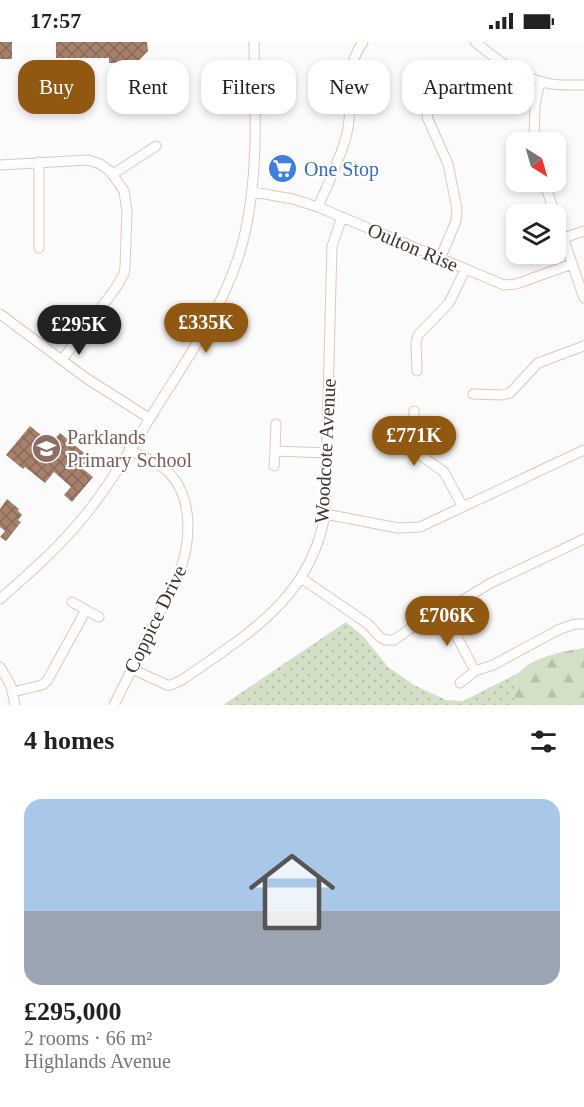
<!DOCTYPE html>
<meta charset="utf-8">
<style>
:root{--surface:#fff;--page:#f2f2f2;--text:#222;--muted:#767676;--line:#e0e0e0;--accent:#915811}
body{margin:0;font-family:Georgia,serif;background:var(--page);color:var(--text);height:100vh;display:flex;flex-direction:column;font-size:22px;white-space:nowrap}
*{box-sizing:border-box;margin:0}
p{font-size:20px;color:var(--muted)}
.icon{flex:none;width:33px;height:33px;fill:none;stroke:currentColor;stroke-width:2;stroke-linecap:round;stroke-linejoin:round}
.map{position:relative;height:663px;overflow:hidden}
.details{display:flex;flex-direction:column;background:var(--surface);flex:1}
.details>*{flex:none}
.hud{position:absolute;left:18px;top:18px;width:549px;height:54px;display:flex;gap:12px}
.needle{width:39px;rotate:143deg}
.fabs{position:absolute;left:506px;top:90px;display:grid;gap:12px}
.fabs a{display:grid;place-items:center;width:60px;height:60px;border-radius:12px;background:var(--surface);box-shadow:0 3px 9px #0003;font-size:30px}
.price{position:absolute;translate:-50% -51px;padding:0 14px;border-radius:21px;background:var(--accent);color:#fff;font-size:20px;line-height:39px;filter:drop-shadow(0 2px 3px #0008)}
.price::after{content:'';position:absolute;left:50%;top:36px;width:18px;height:14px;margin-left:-9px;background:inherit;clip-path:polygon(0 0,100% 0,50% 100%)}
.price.selected{background:#222;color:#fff}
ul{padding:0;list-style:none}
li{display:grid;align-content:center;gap:12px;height:318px;padding:0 24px}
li+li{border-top:2px solid var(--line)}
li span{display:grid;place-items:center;height:186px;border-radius:18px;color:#555}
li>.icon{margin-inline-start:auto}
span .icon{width:108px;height:108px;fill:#fffc;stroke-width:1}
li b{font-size:26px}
h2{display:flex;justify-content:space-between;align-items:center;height:72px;padding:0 24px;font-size:26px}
.pill{padding:0 21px;border-radius:18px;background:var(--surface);box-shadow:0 3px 9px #0003;font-size:21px;line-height:54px}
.pill.selected{background:var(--accent);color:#fff}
.status{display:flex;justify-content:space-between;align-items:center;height:42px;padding:0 30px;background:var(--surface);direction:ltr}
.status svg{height:16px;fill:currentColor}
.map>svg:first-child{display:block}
.grass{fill:url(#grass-dots)}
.forest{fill:url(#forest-firs)}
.building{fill:url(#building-cross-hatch)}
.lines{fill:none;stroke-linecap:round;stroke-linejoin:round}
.street-casing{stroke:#e7c6b4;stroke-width:11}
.street{stroke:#fff;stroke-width:9}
.labels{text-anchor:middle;stroke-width:4.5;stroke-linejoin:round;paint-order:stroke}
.shop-label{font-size:20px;fill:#366cbe;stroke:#fff;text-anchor:start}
.street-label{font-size:20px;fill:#40332c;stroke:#fff}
.education-label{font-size:20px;fill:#785e54;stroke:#fff;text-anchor:start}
</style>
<div class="status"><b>17:57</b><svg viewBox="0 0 49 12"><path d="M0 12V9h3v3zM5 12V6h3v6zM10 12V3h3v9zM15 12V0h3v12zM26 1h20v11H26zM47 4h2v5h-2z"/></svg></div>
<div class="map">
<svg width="584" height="663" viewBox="0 0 584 663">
<defs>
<pattern id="grass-dots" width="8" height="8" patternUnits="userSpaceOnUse" patternTransform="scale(1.5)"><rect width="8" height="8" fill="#d3dfc6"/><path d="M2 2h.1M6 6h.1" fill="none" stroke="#b6c0aa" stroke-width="1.8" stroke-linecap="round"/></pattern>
<pattern id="forest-firs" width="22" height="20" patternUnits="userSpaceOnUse" patternTransform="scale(1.5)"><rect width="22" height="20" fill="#d3dfc6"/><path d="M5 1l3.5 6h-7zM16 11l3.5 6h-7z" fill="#b6c0aa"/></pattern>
<pattern id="building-cross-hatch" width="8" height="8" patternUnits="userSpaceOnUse" patternTransform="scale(1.5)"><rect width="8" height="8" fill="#a8816c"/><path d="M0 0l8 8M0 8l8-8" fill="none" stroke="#8a6a59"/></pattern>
</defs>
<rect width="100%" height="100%" fill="#fbfbfb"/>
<!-- grass -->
<path class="grass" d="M346 580 364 595 388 625 414 643 446 658 463 659 526 627 529 663H223Z"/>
<!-- forest -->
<path class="forest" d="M584 606V663H518C497 621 554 611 584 606Z"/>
<!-- building -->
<path class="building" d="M0 0H12V17H0Z
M56 0H147L148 9 136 21H109V16H56Z
M30 384 41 393 36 399 46 407 60 391 84 411 81 414 88 420 83 427 93 435 72 460 64 453 71 445 54 430 45 441 25 425 23 427 6 413Z
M7 457 19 467 18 469 22 473 18 478 21 480 6 499 0 495 5 489 0 485V467Z"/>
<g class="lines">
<defs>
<path id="street" d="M475 0C496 17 519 35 546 41 558 44 571 43 584 43
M534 100 535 63 540 39
M0 123 88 118 100 122 110 129 124 149 127 170 125 225 124 232 115 247 62 318
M113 132 156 104
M544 140 584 256
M253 150 293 157 318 165 504 243 516 242 572 222
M318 165C328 141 341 116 347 91 355 58 341 31 363 0
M564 196 584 189
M39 206V120
M440 217 456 179 457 167 448 122 427 75 440 36
M0 272 86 336 149 376
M417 329 416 301 418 293 449 261 465 228
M473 352 501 353 510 351 538 321 584 304
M414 369V397L416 406 423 415 444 430 463 465
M275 409 276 382
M274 424 275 409 327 411
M325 472 398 486 420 485 584 408
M301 536 368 582 380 595 385 598H394L417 582 444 570 489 542 584 497
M0 557C32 529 64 501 90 467 119 430 142 388 167 349 199 299 232 249 245 191 259 128 255 64 254 0
M72 560 86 568
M444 570 475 629
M0 625 11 644 15 663
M132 627 167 643H171L182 638C246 593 311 557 325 472L332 204 342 175
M460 641 475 629 493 623 560 587 575 582H584
M13 650 42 643 47 639 86 568 99 575
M114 663 178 534C191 502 195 454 166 428 156 419 141 414 129 408"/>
</defs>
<!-- street casing -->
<use href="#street" class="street-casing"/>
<!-- street -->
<use href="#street" class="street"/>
</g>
<!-- icons -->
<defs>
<symbol id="supermarket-disc" viewBox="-11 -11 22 22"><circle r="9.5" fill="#3f7fe0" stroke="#fff"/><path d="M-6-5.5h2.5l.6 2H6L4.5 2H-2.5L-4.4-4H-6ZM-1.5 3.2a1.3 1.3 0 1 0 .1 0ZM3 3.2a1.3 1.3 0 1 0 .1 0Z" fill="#fff"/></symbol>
<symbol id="school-disc" viewBox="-11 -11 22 22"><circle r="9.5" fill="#8d6e63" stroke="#fff"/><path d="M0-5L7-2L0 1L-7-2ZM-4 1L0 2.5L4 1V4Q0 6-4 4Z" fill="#fff"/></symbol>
</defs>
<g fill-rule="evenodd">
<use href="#supermarket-disc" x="266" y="110" width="33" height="33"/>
<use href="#school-disc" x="30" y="390" width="33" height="33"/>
</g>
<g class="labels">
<!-- shop labels -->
<g class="shop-label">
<text x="304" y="134">One Stop</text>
</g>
<!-- street labels -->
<g class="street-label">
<text transform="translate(413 205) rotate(23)" y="7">Oulton Rise</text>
<text transform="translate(325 409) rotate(-87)" y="7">Woodcote Avenue</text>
<text transform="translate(155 577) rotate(-64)" y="7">Coppice Drive</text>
</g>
<!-- education labels -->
<g class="education-label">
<text x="67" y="402">Parklands<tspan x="67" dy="23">Primary School</tspan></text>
</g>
</g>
</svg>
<div class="fabs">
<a><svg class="needle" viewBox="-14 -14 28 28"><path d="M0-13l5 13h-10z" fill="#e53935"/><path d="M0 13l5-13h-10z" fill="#767676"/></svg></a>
<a><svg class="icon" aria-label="layers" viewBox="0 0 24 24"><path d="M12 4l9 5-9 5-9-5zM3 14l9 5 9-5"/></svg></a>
</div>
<b class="price" style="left:206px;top:312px">£335K</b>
<b class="price selected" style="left:79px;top:314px">£295K</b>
<b class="price" style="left:414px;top:425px">£771K</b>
<b class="price" style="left:447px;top:605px">£706K</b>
<div class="hud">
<a class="pill selected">Buy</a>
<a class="pill">Rent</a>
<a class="pill">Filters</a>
<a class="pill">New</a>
<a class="pill">Apartment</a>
</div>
</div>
<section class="details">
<h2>4 homes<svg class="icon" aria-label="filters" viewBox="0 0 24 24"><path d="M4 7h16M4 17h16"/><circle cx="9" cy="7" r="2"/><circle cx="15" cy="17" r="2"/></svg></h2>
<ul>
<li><span style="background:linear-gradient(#a9c7e8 60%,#9aa5b1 0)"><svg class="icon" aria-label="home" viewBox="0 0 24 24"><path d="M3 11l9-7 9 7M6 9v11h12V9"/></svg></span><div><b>£295,000</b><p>2 rooms · 66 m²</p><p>Highlands Avenue</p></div></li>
</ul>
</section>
